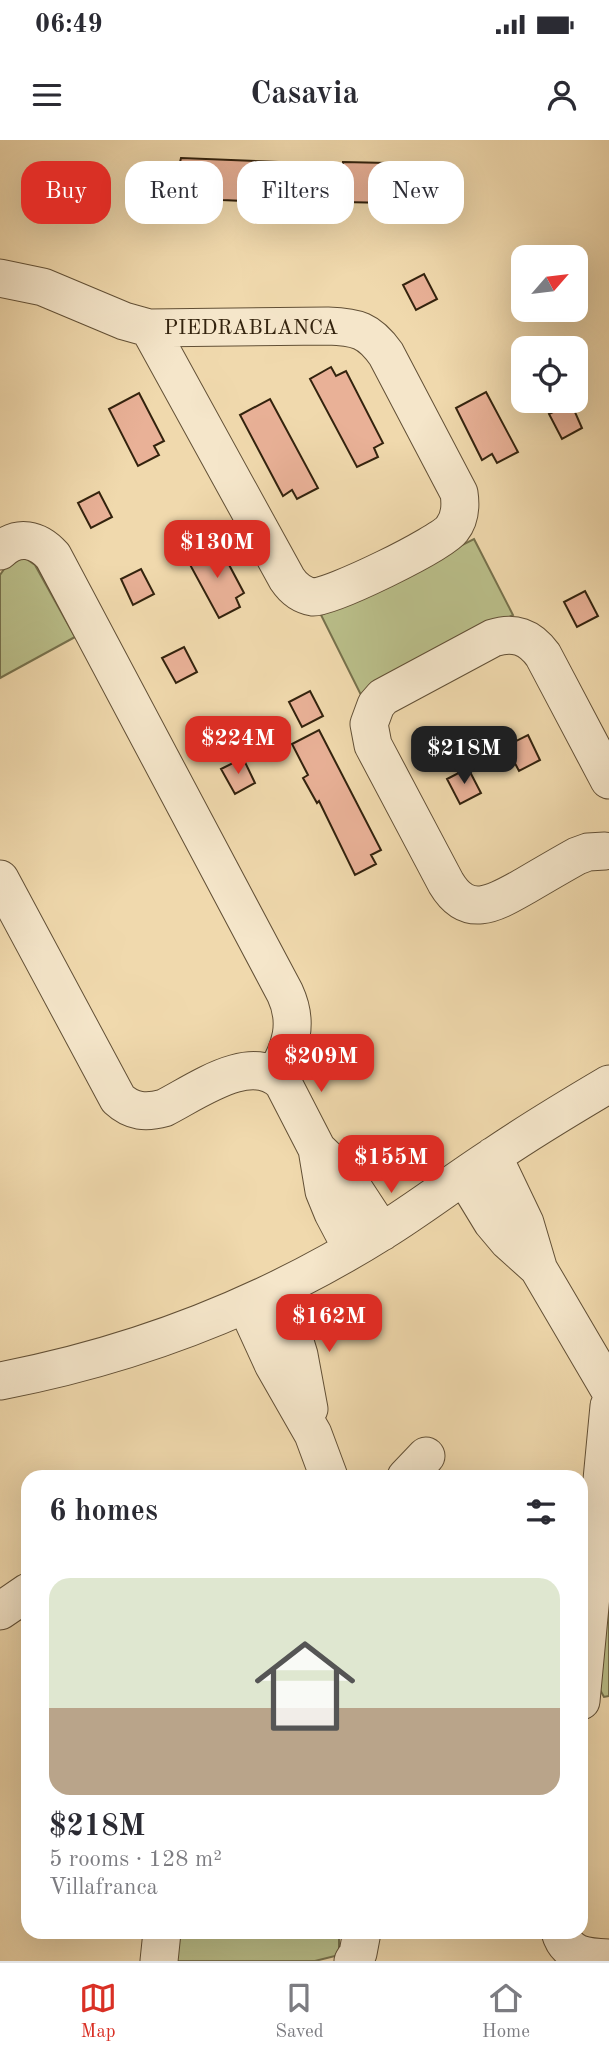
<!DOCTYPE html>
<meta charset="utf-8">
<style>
:root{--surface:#fff;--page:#f7f7f7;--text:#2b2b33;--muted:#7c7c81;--line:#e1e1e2;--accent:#d93025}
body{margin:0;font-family:"Old Standard TT",serif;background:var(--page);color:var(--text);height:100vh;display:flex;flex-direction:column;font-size:26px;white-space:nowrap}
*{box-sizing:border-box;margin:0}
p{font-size:23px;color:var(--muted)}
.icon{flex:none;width:38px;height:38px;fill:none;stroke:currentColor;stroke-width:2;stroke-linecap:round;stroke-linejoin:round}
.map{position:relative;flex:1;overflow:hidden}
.sheet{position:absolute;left:21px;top:1330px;width:567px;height:469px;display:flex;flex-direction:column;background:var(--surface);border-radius:21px;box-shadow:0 7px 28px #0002}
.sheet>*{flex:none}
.banner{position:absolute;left:21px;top:21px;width:567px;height:63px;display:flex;gap:14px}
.needle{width:46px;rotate:62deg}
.tools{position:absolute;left:511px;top:105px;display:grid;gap:14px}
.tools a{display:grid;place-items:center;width:77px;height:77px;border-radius:14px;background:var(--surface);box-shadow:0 7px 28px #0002;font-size:35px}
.price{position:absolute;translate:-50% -60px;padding:0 16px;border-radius:14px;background:var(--accent);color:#fff;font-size:23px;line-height:46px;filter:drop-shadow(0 2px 4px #0008)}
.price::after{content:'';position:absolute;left:50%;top:42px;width:21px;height:16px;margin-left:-10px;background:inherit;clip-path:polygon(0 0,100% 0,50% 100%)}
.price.active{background:#222;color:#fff}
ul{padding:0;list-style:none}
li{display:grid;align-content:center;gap:14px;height:371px;padding:0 28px}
li span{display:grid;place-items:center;height:217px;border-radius:21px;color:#555}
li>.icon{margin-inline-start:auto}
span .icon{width:126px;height:126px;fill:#fffc;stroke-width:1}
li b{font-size:30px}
h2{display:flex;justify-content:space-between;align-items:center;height:84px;padding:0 28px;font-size:30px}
.tag{padding:0 24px;border-radius:21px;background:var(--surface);box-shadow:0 7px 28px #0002;font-size:24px;line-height:63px}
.tag.active{background:var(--accent);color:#fff}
.status{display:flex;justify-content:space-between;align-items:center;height:49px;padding:0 35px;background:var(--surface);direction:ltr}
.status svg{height:19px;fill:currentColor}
header{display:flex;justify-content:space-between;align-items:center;height:91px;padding:0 28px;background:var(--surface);font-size:32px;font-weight:800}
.tab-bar{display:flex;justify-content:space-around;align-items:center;height:98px;border-top:2px solid var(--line);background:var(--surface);font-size:19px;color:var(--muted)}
.tab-bar a{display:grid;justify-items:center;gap:4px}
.tab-bar .active{color:var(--accent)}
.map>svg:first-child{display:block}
.green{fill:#babf8a;stroke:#76714c;stroke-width:2}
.building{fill:#e9b197;stroke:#33230e;stroke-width:2}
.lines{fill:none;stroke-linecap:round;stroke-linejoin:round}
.minor-casing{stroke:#625036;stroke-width:39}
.minor{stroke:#f5e6ca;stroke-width:37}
.labels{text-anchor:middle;stroke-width:7;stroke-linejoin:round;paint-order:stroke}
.street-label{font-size:21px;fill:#33230e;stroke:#f5e6ca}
</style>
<div class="status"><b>06:49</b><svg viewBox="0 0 49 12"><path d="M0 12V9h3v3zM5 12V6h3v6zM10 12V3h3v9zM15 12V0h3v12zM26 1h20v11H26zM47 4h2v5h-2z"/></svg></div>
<header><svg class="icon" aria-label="menu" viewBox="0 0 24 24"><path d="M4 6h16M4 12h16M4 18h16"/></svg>Casavia<svg class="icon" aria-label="person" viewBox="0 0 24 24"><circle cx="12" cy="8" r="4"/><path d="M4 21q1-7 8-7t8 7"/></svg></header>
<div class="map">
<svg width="609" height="1821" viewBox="0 0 609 1821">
<rect width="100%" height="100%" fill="#f0d9ad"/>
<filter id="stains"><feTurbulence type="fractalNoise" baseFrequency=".00286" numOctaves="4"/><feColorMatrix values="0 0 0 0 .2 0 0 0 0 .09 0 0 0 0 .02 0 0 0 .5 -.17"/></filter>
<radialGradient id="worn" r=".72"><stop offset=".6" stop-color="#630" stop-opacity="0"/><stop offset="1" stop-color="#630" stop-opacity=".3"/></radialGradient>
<!-- green -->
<path class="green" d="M474 399 513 475 362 557 321 475Z
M24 417 35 425 75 497 0 538V435L12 418Z
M609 1392V1556L604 1557 599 1548Z
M176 1792H339V1815L315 1821H174Z"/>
<!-- building -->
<path class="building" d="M181 18 278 22V39H288L287 63 222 60V50L176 39Z
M343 22 433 24V40H443L442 64 342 62Z
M424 134 437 159 416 170 403 145Z
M331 227 336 236 346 231 383 303 374 308 378 317 357 327 310 239Z
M486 252 518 312 497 323 492 314 482 320 456 268Z
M139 253 164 301 154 306 159 315 138 326 109 269Z
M270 259 318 348 297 359 292 350 283 356 240 275Z
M571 263 582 288 562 299 549 274Z
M99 352 112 377 91 388 78 363Z
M218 404 244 453 236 458 240 467 219 478 188 421Z
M141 429 154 454 133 465 121 439Z
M585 451 598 476 577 487 564 462Z
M184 507 197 532 176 543 162 518Z
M310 551 323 576 302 587 289 562Z
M319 590 381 710 371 715 376 724 355 735 319 661 317 663 303 638 308 635 292 604Z
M528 595 540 620 519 631 506 606Z
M243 618 255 643 235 654 221 629Z
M468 628 481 653 460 664 447 639Z"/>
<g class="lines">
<defs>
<path id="minor" d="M0 138 43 147 124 181 149 188 328 186C357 187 369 190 386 214L459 353C461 366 460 379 452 389 441 404 330 458 313 457 301 455 293 448 287 439L149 188
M0 411C18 394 38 399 53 416L285 853C299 883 291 907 275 935
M605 711 588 712 577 716C559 726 542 736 525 746 495 763 468 780 446 743L373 605 369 584 376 565 383 557 493 498C514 491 530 497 543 515L609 640
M0 739 118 959C132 972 146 973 164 968 196 952 252 910 283 943L317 1009 324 1051 333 1073 352 1109
M317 1009 346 1037 382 1092
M493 1016 525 1083 538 1127
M464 1036 492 1082 508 1101 538 1128 609 1249
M279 1149 299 1215 309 1269
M246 1165 273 1224 313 1294 329 1337
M0 1241C136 1215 265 1165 383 1091 420 1068 455 1041 492 1017 530 991 570 967 609 944
M406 1337 426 1316
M0 1471 28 1452
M581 1561 609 1266
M560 1792C567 1816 587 1817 609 1818
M159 1821 162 1792
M353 1821 358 1813 362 1792"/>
</defs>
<!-- minor casing -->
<use href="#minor" class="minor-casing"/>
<!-- minor -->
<use href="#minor" class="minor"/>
</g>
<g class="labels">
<!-- street labels -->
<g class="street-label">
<text x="251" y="194">PIEDRABLANCA</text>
</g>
</g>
<rect width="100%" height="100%" filter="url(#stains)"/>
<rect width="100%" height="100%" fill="url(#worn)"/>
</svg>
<div class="tools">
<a><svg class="needle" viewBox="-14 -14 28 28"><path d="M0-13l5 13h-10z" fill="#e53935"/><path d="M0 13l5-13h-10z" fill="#7c7c81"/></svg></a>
<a><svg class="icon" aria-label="locate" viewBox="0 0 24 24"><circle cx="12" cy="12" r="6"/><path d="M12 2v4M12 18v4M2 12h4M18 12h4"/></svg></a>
</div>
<b class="price" style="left:217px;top:440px">$130M</b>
<b class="price" style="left:238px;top:636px">$224M</b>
<b class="price active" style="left:464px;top:646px">$218M</b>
<b class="price" style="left:321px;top:954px">$209M</b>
<b class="price" style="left:391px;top:1055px">$155M</b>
<b class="price" style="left:329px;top:1214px">$162M</b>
<div class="banner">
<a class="tag active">Buy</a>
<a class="tag">Rent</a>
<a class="tag">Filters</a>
<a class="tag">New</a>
</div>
<section class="sheet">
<h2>6 homes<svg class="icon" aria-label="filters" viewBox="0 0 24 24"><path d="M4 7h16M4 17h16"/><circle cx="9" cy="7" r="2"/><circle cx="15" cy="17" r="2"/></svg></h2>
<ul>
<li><span style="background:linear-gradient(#dfe7d0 60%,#b9a48a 0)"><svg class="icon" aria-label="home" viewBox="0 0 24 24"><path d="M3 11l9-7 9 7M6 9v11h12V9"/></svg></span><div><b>$218M</b><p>5 rooms · 128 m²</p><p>Villafranca</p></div></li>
</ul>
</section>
</div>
<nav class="tab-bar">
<a class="active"><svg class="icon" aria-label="map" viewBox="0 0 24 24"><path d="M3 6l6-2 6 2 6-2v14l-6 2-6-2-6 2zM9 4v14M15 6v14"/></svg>Map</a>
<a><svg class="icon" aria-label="saved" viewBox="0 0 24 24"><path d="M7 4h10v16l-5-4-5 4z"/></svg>Saved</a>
<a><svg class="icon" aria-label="home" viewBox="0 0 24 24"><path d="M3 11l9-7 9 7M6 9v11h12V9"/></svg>Home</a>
</nav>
